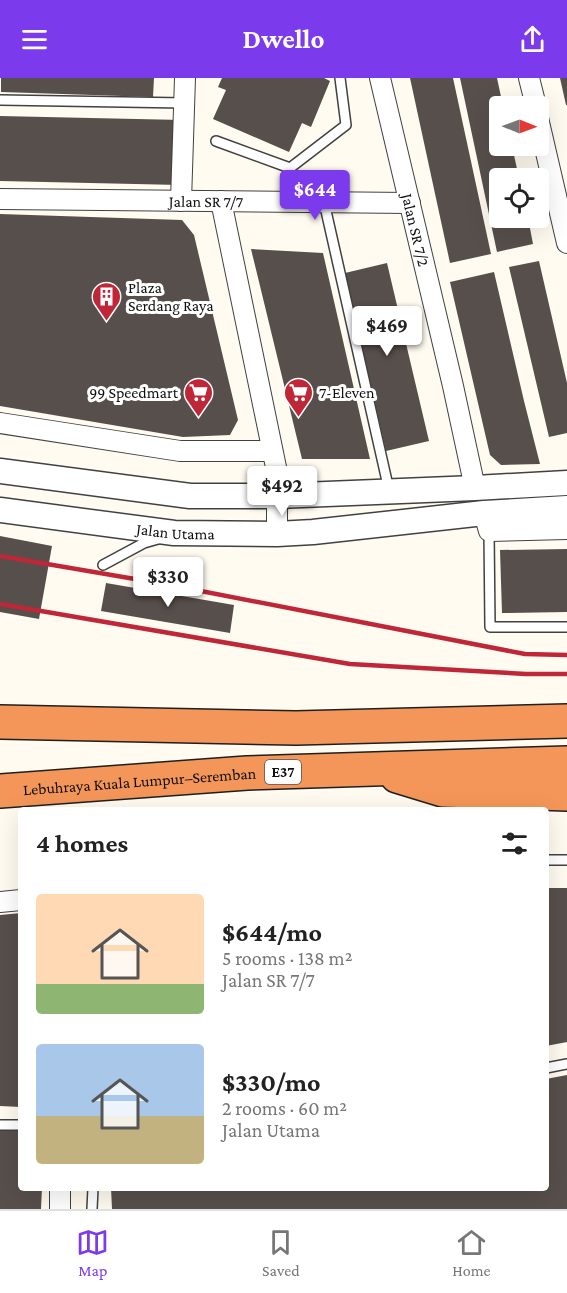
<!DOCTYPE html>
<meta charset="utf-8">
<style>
:root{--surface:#fff;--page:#f6f6f6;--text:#222;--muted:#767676;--line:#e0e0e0;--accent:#7c3aed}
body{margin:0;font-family:"Crimson Pro",serif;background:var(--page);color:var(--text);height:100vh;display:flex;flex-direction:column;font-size:22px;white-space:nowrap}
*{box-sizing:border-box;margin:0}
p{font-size:20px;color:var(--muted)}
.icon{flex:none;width:33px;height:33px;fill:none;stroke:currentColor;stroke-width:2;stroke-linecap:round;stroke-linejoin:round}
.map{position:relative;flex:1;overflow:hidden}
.drawer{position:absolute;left:18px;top:729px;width:531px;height:384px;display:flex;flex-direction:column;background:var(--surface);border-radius:6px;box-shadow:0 6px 24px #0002}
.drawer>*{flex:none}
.needle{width:39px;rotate:91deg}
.buttons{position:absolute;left:489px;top:18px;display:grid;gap:12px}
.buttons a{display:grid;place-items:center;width:60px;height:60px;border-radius:6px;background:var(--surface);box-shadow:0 6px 24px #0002;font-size:30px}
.price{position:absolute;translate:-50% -51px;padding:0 14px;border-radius:6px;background:#fff;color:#222;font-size:20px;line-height:39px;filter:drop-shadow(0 2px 3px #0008)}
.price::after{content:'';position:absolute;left:50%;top:36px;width:18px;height:14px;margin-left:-9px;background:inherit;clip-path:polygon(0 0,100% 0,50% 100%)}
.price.active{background:var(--accent);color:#fff}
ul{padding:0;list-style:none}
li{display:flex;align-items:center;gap:18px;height:150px;padding:0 18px}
li span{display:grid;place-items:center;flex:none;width:168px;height:120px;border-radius:6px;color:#555}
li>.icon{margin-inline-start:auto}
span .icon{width:72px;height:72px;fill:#fffc;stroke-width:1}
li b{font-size:26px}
h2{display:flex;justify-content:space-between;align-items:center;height:72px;padding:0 18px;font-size:26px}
header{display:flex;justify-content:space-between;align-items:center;height:78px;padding:0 18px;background:var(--accent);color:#fff;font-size:27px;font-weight:700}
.dock{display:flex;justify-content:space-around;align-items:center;height:84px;border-top:2px solid var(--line);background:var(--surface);font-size:16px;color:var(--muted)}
.dock a{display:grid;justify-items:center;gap:3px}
.dock .active{color:var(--accent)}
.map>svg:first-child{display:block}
.building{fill:#574f4b}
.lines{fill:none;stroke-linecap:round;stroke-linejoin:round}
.service-casing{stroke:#414141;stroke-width:12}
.minor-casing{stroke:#414141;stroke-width:22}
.tertiary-casing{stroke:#414141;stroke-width:27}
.motorway-casing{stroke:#1f1f1f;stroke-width:36}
.service{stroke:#fff;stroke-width:9}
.minor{stroke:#fff;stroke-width:20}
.tertiary{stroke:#fff;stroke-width:24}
.motorway{stroke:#f49659;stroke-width:33}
.rail{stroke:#bf2637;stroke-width:4.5}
.labels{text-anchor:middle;stroke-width:6;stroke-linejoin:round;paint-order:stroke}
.shield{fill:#fff;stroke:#565656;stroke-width:1.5}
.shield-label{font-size:15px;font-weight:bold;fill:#0e0e0e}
.street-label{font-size:16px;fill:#0e0e0e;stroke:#fff}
.poi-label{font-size:16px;fill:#0e0e0e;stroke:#fff;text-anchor:start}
</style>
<header><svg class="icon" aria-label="menu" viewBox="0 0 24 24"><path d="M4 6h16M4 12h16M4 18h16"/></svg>Dwello<svg class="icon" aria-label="share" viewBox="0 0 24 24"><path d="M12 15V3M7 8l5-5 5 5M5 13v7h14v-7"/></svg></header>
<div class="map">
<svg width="567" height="1131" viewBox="0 0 567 1131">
<rect width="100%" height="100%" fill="#fffbf0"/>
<!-- building -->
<path class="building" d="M1 0H154L153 19 1 14Z
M222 0H324L330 3 311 49 302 45 289 74 213 41 226 12 218 9Z
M410 0H453L491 176 450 185Z
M460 0H497L503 28H500V68H512L519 100H500V140H528L533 166 497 174Z
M560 0H567V27H566Z
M0 38 182 42 180 107 0 103Z
M0 136 182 142 194 157 238 342 230 357 183 359 0 328Z
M251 171 323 175 370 381H302Z
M539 183 567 305V355L549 359 509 189Z
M387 185 429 363 386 373 345 195Z
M494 194 524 323 540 386 501 387 490 377 450 204Z
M0 458 52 468 39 541 0 534Z
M567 471V534L502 535 500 472Z
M106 505 234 527 230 555 101 533Z
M546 810H567V964L546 968Z
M21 835V1029L0 1028V837Z
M567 997V1131H112L111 1110H546V1001Z
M0 1051H21V1110H42L41 1131H0Z"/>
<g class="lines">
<defs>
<path id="service" d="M0 22 185 25
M216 63 290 90 346 47 340 0
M324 124 389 412
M489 453 490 549H567
M103 487 144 465 158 461
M546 782H567
M546 990 567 986
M0 1047H21
M92 1131 93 1110"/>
<g id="minor">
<path id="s1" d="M380 0 453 308 475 410"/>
<path d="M529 0 536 28"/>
<path d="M538 40 567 165"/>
<path id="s2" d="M0 121 410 125"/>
<path d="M181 123 185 0"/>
<path d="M221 123 277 394V456"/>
<path d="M0 345 180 373H272"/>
<path d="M484 435 489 453 567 451"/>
<path d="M0 824 21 822"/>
<path d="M60 1131V1110"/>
</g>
<g id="tertiary">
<path d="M0 393 190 418H277L475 410 567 405"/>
<path id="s3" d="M0 432 174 455 277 456 313 454 484 435 567 430"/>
</g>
<g id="motorway">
<path d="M0 644 296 650 567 643"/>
<path d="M397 698 443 712 567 716"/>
<path id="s4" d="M0 713 247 695 567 685"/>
</g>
</defs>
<!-- service casing -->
<use href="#service" class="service-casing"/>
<!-- minor casing -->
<use href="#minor" class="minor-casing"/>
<!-- tertiary casing -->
<use href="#tertiary" class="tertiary-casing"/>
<!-- motorway casing -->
<use href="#motorway" class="motorway-casing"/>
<!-- service -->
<use href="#service" class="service"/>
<!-- minor -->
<use href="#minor" class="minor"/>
<!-- tertiary -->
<use href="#tertiary" class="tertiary"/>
<!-- motorway -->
<use href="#motorway" class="motorway"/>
<!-- rail -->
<path class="rail" d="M0 478 170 507 525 576 567 577
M0 526 350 586 526 596H567"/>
</g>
<!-- icons -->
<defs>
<symbol id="building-pin" viewBox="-11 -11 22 30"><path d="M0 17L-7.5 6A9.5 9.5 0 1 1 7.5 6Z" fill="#bf2637" stroke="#fff"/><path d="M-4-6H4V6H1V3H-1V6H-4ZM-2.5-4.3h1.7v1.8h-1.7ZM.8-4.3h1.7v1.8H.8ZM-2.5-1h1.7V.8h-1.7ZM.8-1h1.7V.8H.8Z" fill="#fff"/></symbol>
<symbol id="supermarket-pin" viewBox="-11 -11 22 30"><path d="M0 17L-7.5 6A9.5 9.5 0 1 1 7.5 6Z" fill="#bf2637" stroke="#fff"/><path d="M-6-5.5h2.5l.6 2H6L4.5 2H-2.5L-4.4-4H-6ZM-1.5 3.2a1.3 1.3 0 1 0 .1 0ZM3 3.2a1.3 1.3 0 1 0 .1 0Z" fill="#fff"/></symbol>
</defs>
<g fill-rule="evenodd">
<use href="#building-pin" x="90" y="202" width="33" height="45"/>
<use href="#supermarket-pin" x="182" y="298" width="33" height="45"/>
<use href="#supermarket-pin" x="282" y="298" width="33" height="45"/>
</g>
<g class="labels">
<!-- shield labels -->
<rect class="shield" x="265" y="682" width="36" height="24" rx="4.5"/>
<g class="shield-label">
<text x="283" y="699">E37</text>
</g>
<!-- street labels -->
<g class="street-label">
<text dy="6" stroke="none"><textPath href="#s2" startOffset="206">Jalan SR 7/7</textPath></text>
<text dy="6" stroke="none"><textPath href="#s1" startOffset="156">Jalan SR 7/2</textPath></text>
<text dy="6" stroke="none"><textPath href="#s3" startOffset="177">Jalan Utama</textPath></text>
<text dy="6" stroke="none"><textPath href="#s4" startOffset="140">Lebuhraya Kuala Lumpur–Seremban</textPath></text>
</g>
<!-- poi labels -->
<g class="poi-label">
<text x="128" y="215">Plaza<tspan x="128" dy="18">Serdang Raya</tspan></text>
<text x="178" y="320" text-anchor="end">99 Speedmart</text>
<text x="319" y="320">7-Eleven</text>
</g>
</g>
</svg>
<div class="buttons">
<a><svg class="needle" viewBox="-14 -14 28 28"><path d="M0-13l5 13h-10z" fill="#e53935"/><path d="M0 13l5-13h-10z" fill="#767676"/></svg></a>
<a><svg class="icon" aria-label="locate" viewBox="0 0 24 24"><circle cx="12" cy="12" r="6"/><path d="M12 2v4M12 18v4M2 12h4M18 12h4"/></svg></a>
</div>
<b class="price active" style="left:315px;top:143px">$644</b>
<b class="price" style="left:387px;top:279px">$469</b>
<b class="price" style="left:282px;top:439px">$492</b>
<b class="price" style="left:168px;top:530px">$330</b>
<section class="drawer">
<h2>4 homes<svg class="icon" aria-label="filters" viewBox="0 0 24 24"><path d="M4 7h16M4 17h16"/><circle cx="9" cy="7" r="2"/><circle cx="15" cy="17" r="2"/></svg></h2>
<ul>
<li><span style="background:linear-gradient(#ffd9b3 75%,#8fb573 0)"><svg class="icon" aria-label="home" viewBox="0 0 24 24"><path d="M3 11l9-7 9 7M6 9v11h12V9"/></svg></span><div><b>$644/mo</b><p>5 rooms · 138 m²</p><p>Jalan SR 7/7</p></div></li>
<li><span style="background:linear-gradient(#a9c7e8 60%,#c2b280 0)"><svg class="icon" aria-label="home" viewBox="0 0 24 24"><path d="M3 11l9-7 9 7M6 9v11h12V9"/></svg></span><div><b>$330/mo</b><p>2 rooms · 60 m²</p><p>Jalan Utama</p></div></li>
</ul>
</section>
</div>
<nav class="dock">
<a class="active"><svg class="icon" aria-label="map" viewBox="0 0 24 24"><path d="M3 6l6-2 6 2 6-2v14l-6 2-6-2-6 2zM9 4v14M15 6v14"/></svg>Map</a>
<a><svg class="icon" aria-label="saved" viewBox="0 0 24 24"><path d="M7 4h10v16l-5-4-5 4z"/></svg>Saved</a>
<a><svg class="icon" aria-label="home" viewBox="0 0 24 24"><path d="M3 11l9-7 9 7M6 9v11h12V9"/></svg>Home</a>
</nav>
